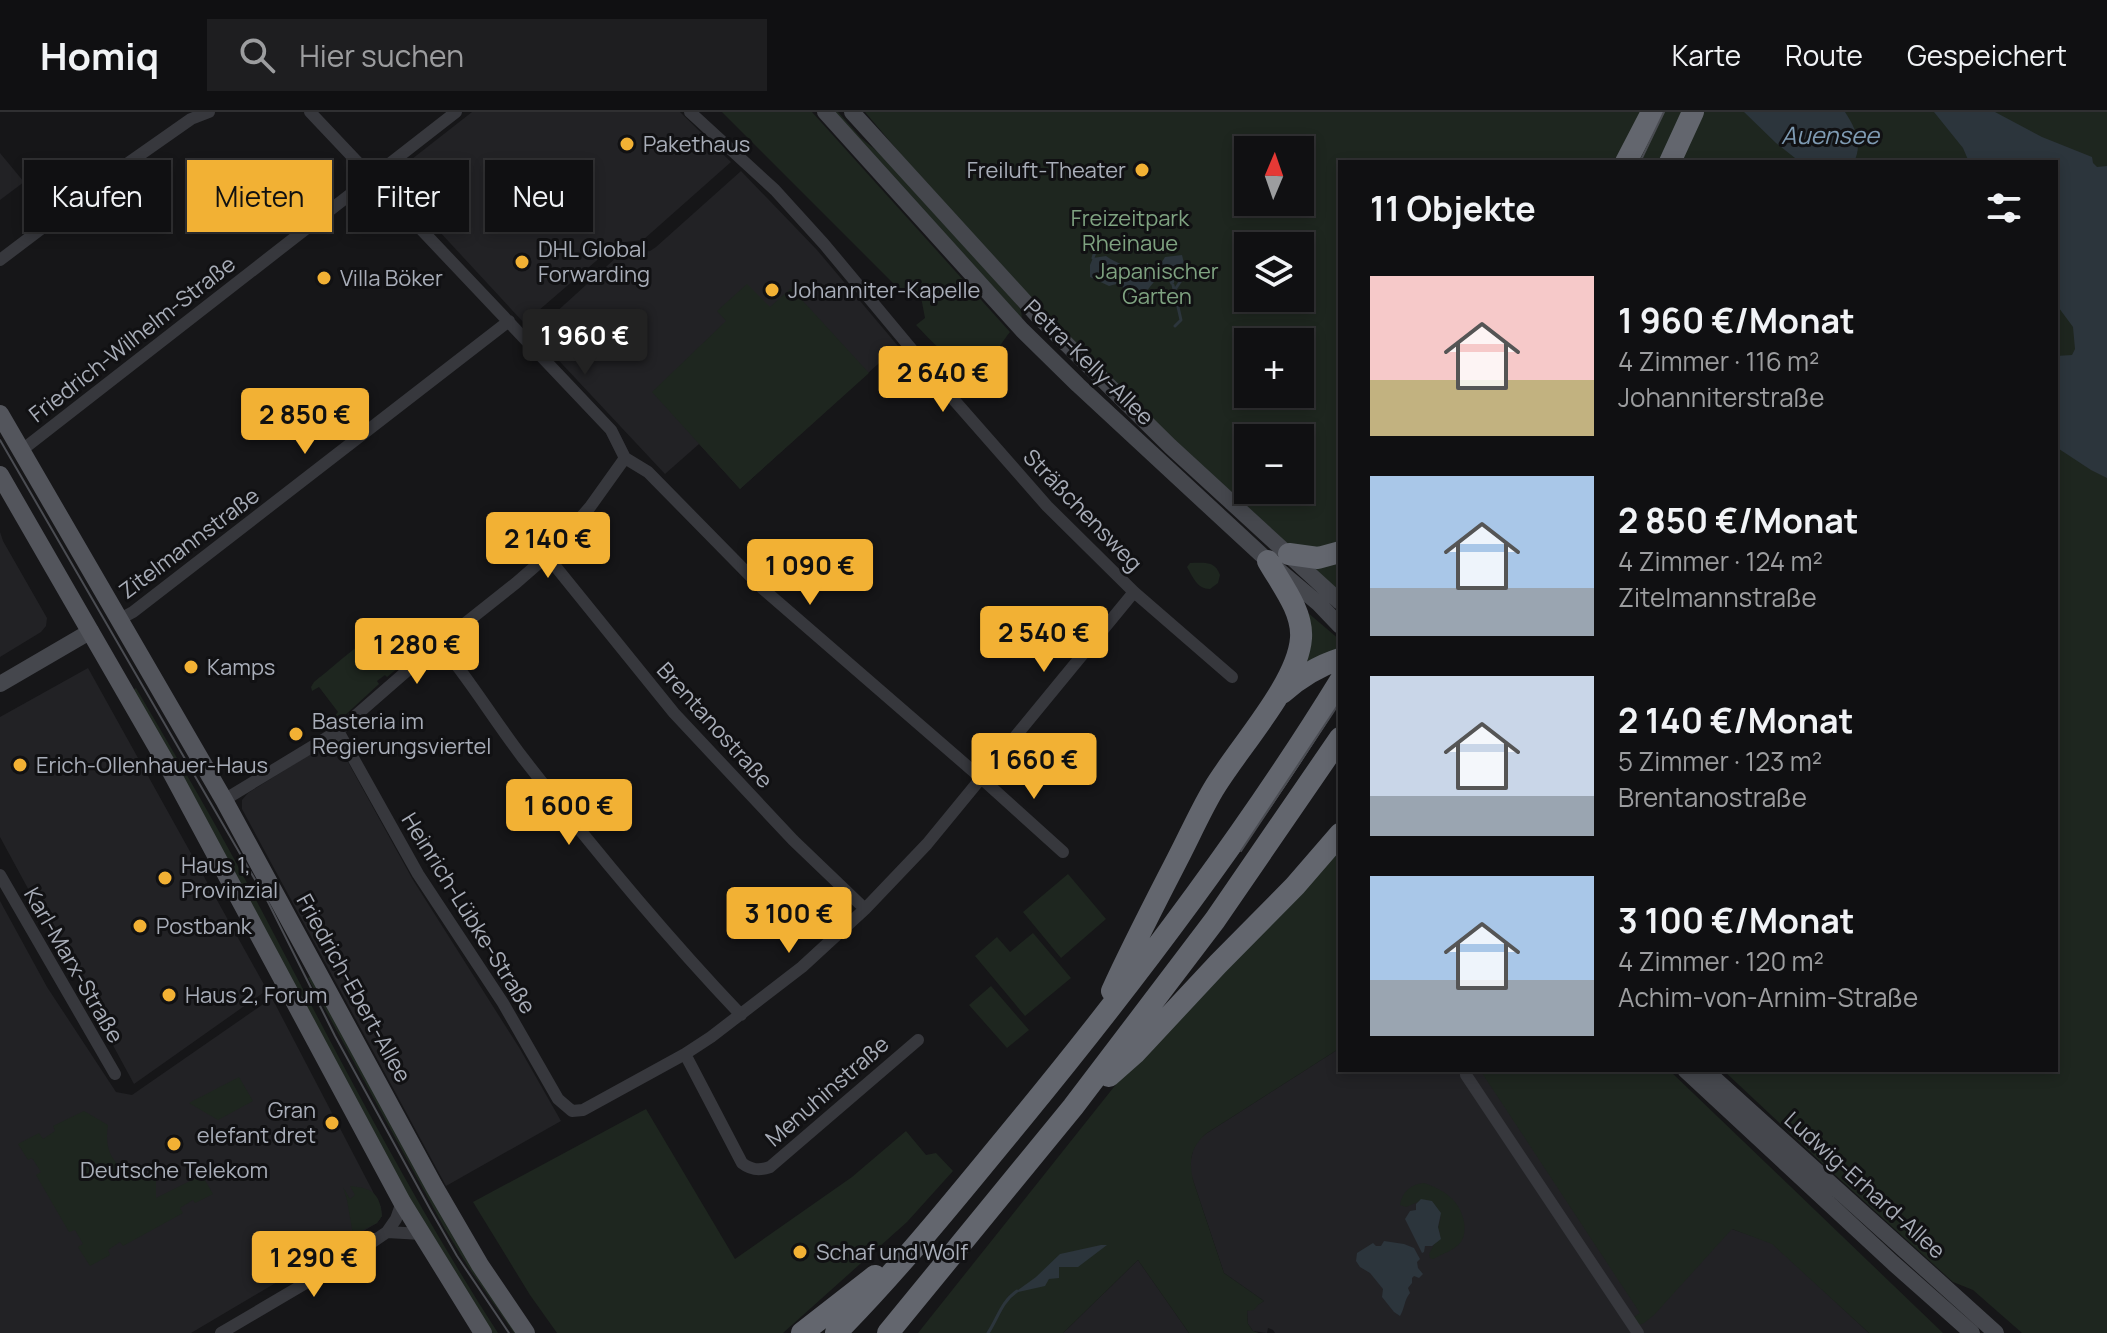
<!DOCTYPE html>
<html lang="de">
<meta charset="utf-8">
<style>
:root{--surface:#101012;--page:#1e1e20;--text:#f1f3f6;--muted:#9c9d9f;--line:#303032;--accent:#f2b134}
body{margin:0;font-family:Manrope,sans-serif;background:var(--page);color:var(--text);height:100vh;display:flex;flex-direction:column;font-size:30px;white-space:nowrap}
*{box-sizing:border-box;margin:0}
p{font-size:26px;color:var(--muted)}
.icon{flex:none;width:44px;height:44px;fill:none;stroke:currentColor;stroke-width:2;stroke-linecap:round;stroke-linejoin:round}
.map{position:relative;flex:1;overflow:hidden}
.details{position:absolute;left:1338px;top:48px;width:720px;height:912px;display:flex;flex-direction:column;background:var(--surface);border-radius:0px;box-shadow:0 4px 12px #0003,0 0 0 2px var(--line)}
.details>*{flex:none}
.top-card{position:absolute;left:24px;top:48px;width:760px;height:72px;display:flex;gap:16px}
.needle{width:52px;rotate:2deg}
.buttons{position:absolute;left:1234px;top:24px;display:grid;gap:16px}
.buttons a{display:grid;place-items:center;width:80px;height:80px;border-radius:0px;background:var(--surface);box-shadow:0 4px 12px #0003,0 0 0 2px var(--line);font-size:40px}
.price{position:absolute;translate:-50% -68px;padding:0 18px;border-radius:8px;background:var(--accent);color:#111;font-size:26px;line-height:52px;filter:drop-shadow(0 2px 4px #0008)}
.price::after{content:'';position:absolute;left:50%;top:48px;width:24px;height:18px;margin-left:-12px;background:inherit;clip-path:polygon(0 0,100% 0,50% 100%)}
.price.on{background:#222;color:#fff}
ul{padding:0;list-style:none}
li{display:flex;align-items:center;gap:24px;height:200px;padding:0 32px}
li span{display:grid;place-items:center;flex:none;width:224px;height:160px;border-radius:0px;color:#555}
li>.icon{margin-inline-start:auto}
span .icon{width:96px;height:96px;fill:#fffc;stroke-width:1}
li b{font-size:34px}
h2{display:flex;justify-content:space-between;align-items:center;height:96px;padding:0 32px;font-size:34px}
.tag{padding:0 28px;border-radius:0px;background:var(--surface);box-shadow:0 4px 12px #0003,0 0 0 2px var(--line);font-size:28px;line-height:72px}
.tag.on{background:var(--accent);color:#111}
header{display:flex;align-items:center;gap:48px;box-sizing:border-box;height:112px;padding:0 40px;background:var(--surface);border-bottom:2px solid var(--line)}
header strong{font-size:38px}
nav{display:flex;gap:44px;margin-inline-start:auto;font-size:28px}
.search{width:560px;height:72px;background:var(--page);display:flex;align-items:center;gap:20px;box-sizing:border-box;padding:0 28px;border-radius:0px;color:var(--muted);font-size:30px}
.map>svg:first-child{display:block}
.built{fill:#222225}
.green{fill:#1e261f;fill-rule:evenodd}
.water{fill:#2c353c}
.lines{fill:none;stroke-linecap:round;stroke-linejoin:round}
.stream{stroke:#2c353c;stroke-width:3}
.minor{stroke:#37383d;stroke-width:12}
.secondary{stroke:#45474d;stroke-width:16}
.primary{stroke:#53555c;stroke-width:18}
.motorway{stroke:#63666e;stroke-width:22}
.tram{stroke:#4a4c52;stroke-width:2}
.poi-dot{fill:#f2b134;stroke:#111113;stroke-width:3}
.labels{text-anchor:middle;stroke-width:6;stroke-linejoin:round;paint-order:stroke}
.poi-label{font-size:22px;fill:#a8adb8;stroke:#111113;text-anchor:start}
.park-label{font-size:22px;fill:#7fa381;stroke:#111113}
.street-label{font-size:22px;fill:#a8adb8;stroke:#111113}
.water-label{font-size:24px;font-style:italic;fill:#7f9bb3;stroke:#111113}
</style>
<header>
<strong>Homiq</strong>
<div class="search"><svg class="icon" aria-label="search" viewBox="0 0 24 24"><circle cx="10" cy="10" r="6"/><path d="M15 15l6 6"/></svg>Hier suchen</div>
<nav><a>Karte</a><a>Route</a><a>Gespeichert</a></nav>
</header>
<div class="map">
<svg width="2107" height="1221" viewBox="0 0 2107 1221">
<rect width="100%" height="100%" fill="#161618"/>
<!-- built -->
<path class="built" d="M472 0H680L731 50 643 128 617 131 524 211 389 65Z
M0 41 24 70 0 88Z
M741 59 817 138 898 234 740 377 699 332 665 362 533 221 618 144 650 139 656 135Z
M0 420 3 429 47 506 46 514 41 520 0 545Z
M88 556 267 878 134 972 0 725V605Z
M331 629 338 632 413 768 520 937 561 1009 446 1074 242 697V688L248 681Z
M0 789 47 875 116 980 132 983 272 886 381 1095 382 1104 377 1111 191 1221H0Z
M1340 936V958H1588L1732 1117 1772 1131 1869 1221H1275L1273 1218 1268 1216 1267 1221 1253 1219 1248 1212 1247 1199 1264 1189 1224 1161 1189 1056 1193 1038 1198 1028 1207 1021Z
M1138 1148 1189 1221H1063Z"/>
<!-- green -->
<path class="green" d="M722 0H812L1010 220C1004 227 998 239 990 244 959 265 936 233 916 213L925 206 920 180 898 176Z
M831 0H838L861 26 884 45 1014 189 1021 198 1022 207Z
M865 0H2107V1221H2022L1973 1178 1953 1170 1823 1052 1723 958H2056V50H1340V480L1175 328 1062 220 937 85ZM1248 38H1300V90H1248ZM1248 134H1300V186H1248ZM1248 230H1300V282H1248ZM1248 326H1300V378H1248Z
M747 172 770 195 791 176 869 261 740 377 652 280 726 209 717 199Z
M1190 451C1203 451 1215 448 1220 463L1218 471 1210 477C1197 477 1193 465 1187 455Z
M1307 500 1340 528V536L1337 540 1303 554Z
M414 509 418 511 432 528 387 565 385 563 377 569 379 572 342 606 335 608 333 606 338 600 319 575 312 579 311 575 314 570C341 549 379 510 414 509Z
M136 576C176 644 216 712 253 782 331 930 407 1080 498 1221H488L436 1138 132 579Z
M1340 738V936L1207 1021C1190 1035 1188 1051 1194 1071L1224 1161 1264 1189 1258 1193 1254 1198 1247 1199 1248 1212 1253 1219 1259 1221H1189L1138 1148 1063 1221H918L1125 961Z
M1068 762 1106 807 1061 846 1023 800Z
M1033 821 1071 866 1025 904 975 844 997 825 1010 840Z
M312 864 519 1221H514L469 1156 445 1117 308 866Z
M991 874 1029 918 1007 936 969 893Z
M1480 958H1669L1943 1221H1869L1772 1132 1732 1117 1654 1203 1644 1211 1639 1213 1634 1205 1640 1201Z
M239 965 253 989 218 1008 189 991Z
M646 997 735 1147 852 1065 906 1019 926 1043 936 1041 953 1059 907 1110 783 1221H557L530 1183 473 1090Z
M84 999 108 1013C102 1048 123 1065 156 1063V1086L202 1063 213 1082 195 1091 193 1088 180 1096 183 1101 123 1134 120 1130 108 1138 110 1143 90 1154 78 1135 83 1132 75 1118 69 1120 36 1063 41 1060 32 1046 28 1048 18 1032 39 1021 43 1027 55 1019 53 1014Z
M1424 1071C1444 1078 1460 1088 1464 1110 1465 1117 1465 1123 1461 1130 1455 1138 1442 1142 1433 1147L1430 1146 1429 1142 1440 1121 1438 1116 1441 1105 1420 1089 1406 1095 1400 1093C1402 1080 1411 1072 1424 1071Z
M350 1074C372 1076 380 1081 382 1104L377 1111 353 1123 347 1088 343 1075 350 1087 355 1083Z"/>
<!-- water -->
<path class="water" d="M1744 0H1845C1855 15 1863 32 1854 50H1800L1776 31Z
M1934 0H1995L2042 25 2092 45 2093 51 2097 55 2107 54V366L2091 358 2056 335V244L2072 243 2075 237 2073 215 2056 192V50H1969L1963 36Z
M1182 143 1184 151 1180 152 1179 156 1175 159 1174 171 1171 173 1166 163 1157 166 1142 185H1130L1120 171 1109 174 1090 165V153L1093 146 1106 144C1116 151 1125 153 1135 159L1148 151V157L1157 158 1165 145Z
M1421 1087 1432 1089 1441 1101 1438 1115 1441 1127 1432 1134H1425L1424 1140 1422 1141 1405 1107 1410 1099 1416 1098V1092Z
M1384 1129 1404 1132 1414 1136 1420 1147 1417 1150 1418 1156 1423 1162 1419 1166 1414 1164 1412 1166V1171L1408 1176 1410 1181C1404 1188 1405 1196 1400 1204L1394 1200 1382 1185 1383 1177 1370 1161 1360 1155 1356 1149 1357 1141 1373 1131 1376 1134H1381Z
M1101 1133H1107L1078 1155H1059V1166L1049 1167 1045 1174 1014 1181 1036 1165 1060 1142Z"/>
<g class="lines">
<!-- stream -->
<path class="stream" d="M1093 146 1099 128
M1173 173 1181 208 1175 214
M1174 179 1184 164 1186 151H1184
M988 1221C998 1206 1001 1190 1017 1179"/>
<!-- minor -->
<path class="minor" d="M310 0 611 318 625 346 648 360 763 477 981 666 1063 740
M690 0 775 78 824 132 954 288 1047 394 1134 480 1232 565
M0 148 124 54 191 7 209 0
M22 338 456 0
M547 444 674 601 793 728 865 797
M120 507 133 500 509 209
M440 532C470 568 494 608 523 646 592 735 663 821 741 903
M338 619 418 762 503 891 558 987 572 999 583 998 685 942 711 925 802 855 865 797 927 732 1134 480
M224 688 338 619 424 544 516 471 547 444 590 395 625 346
M0 763 115 962
M685 942 742 1051C751 1058 759 1059 770 1055L918 928
M1466 963 1638 1221
M387 1120 422 1122
M221 1221 355 1142 387 1120 396 1107 402 1090"/>
<!-- secondary -->
<path class="secondary" d="M825 0 1022 218 1078 273 1268 449 1319 492 1340 514
M852 0 1037 203 1170 334 1340 490
M0 572 91 519
M1685 958 1893 1151 1972 1221
M1705 958 1996 1221"/>
<!-- primary -->
<path class="primary" d="M0 302 224 688 434 1074 480 1153 526 1221
M0 363 169 656 402 1090 483 1221"/>
<!-- motorway -->
<path class="motorway" d="M1626 50 1652 0
M1670 50 1693 0
M1289 442 1318 446 1340 440
M1282 581C1300 565 1318 554 1340 547
M1112 879C1132 835 1155 791 1177 748 1189 725 1200 700 1213 678 1237 637 1298 572 1301 526 1303 499 1281 472 1268 449
M1109 964 1135 941 1218 852 1295 774 1340 722
M802 1221 875 1164
M836 1221C903 1153 962 1079 1022 1006 1136 867 1246 722 1340 569
M888 1221 1073 995 1215 808 1340 626"/>
<!-- tram -->
<path class="tram" d="M1640 50 1664 0
M0 328 268 790 335 924 430 1097 457 1144 509 1221
M1241 739 1340 590"/>
</g>
<!-- markers -->
<g class="poi-dot">
<circle cx="627" cy="32" r="8"/>
<circle cx="1142" cy="58" r="8"/>
<circle cx="522" cy="150" r="8"/>
<circle cx="324" cy="166" r="8"/>
<circle cx="772" cy="178" r="8"/>
<circle cx="191" cy="555" r="8"/>
<circle cx="296" cy="622" r="8"/>
<circle cx="20" cy="653" r="8"/>
<circle cx="165" cy="766" r="8"/>
<circle cx="140" cy="814" r="8"/>
<circle cx="169" cy="883" r="8"/>
<circle cx="332" cy="1011" r="8"/>
<circle cx="174" cy="1032" r="8"/>
<circle cx="800" cy="1140" r="8"/>
</g>
<g class="labels">
<!-- poi labels -->
<g class="poi-label">
<text x="643" y="40">Pakethaus</text>
<text x="1126" y="66" text-anchor="end">Freiluft-Theater</text>
<text x="538" y="145">DHL Global<tspan x="538" dy="25">Forwarding</tspan></text>
<text x="340" y="174">Villa Böker</text>
<text x="788" y="186">Johanniter-Kapelle</text>
<text x="207" y="563">Kamps</text>
<text x="312" y="617">Basteria im<tspan x="312" dy="25">Regierungsviertel</tspan></text>
<text x="36" y="661">Erich-Ollenhauer-Haus</text>
<text x="181" y="761">Haus 1,<tspan x="181" dy="25">Provinzial</tspan></text>
<text x="156" y="822">Postbank</text>
<text x="185" y="891">Haus 2, Forum</text>
<text x="316" y="1006" text-anchor="end">Gran<tspan x="316" dy="25">elefant dret</tspan></text>
<text x="174" y="1066" text-anchor="middle">Deutsche Telekom</text>
<text x="816" y="1148">Schaf und Wolf</text>
</g>
<!-- park labels -->
<g class="park-label">
<text x="1130" y="114">Freizeitpark<tspan x="1130" dy="25">Rheinaue</tspan></text>
<text x="1157" y="167">Japanischer<tspan x="1157" dy="25">Garten</tspan></text>
</g>
<!-- street labels -->
<g class="street-label">
<text transform="translate(132 227) rotate(-38)" y="8">Friedrich-Wilhelm-Straße</text>
<text transform="translate(1089 250) rotate(44)" y="8">Petra-Kelly-Allee</text>
<text transform="translate(1083 398) rotate(46)" y="8">Sträßchensweg</text>
<text transform="translate(189 431) rotate(-37)" y="8">Zitelmannstraße</text>
<text transform="translate(715 613) rotate(48)" y="8">Brentanostraße</text>
<text transform="translate(469 801) rotate(58)" y="8">Heinrich-Lübke-Straße</text>
<text transform="translate(74 853) rotate(60)" y="8">Karl-Marx-Straße</text>
<text transform="translate(354 876) rotate(61)" y="8">Friedrich-Ebert-Allee</text>
<text transform="translate(827 979) rotate(-41)" y="8">Menuhinstraße</text>
<text transform="translate(1865 1073) rotate(42)" y="8">Ludwig-Erhard-Allee</text>
</g>
<!-- water labels -->
<g class="water-label">
<text x="1830" y="32">Auensee</text>
</g>
</g>
</svg>
<div class="buttons">
<a><svg class="needle" viewBox="-14 -14 28 28"><path d="M0-13l5 13h-10z" fill="#e53935"/><path d="M0 13l5-13h-10z" fill="#9c9d9f"/></svg></a>
<a><svg class="icon" aria-label="layers" viewBox="0 0 24 24"><path d="M12 4l9 5-9 5-9-5zM3 14l9 5 9-5"/></svg></a>
<a>+</a>
<a>−</a>
</div>
<b class="price on" style="left:585px;top:265px">1 960 €</b>
<b class="price" style="left:943px;top:302px">2 640 €</b>
<b class="price" style="left:305px;top:344px">2 850 €</b>
<b class="price" style="left:548px;top:468px">2 140 €</b>
<b class="price" style="left:810px;top:495px">1 090 €</b>
<b class="price" style="left:1044px;top:562px">2 540 €</b>
<b class="price" style="left:417px;top:574px">1 280 €</b>
<b class="price" style="left:1034px;top:689px">1 660 €</b>
<b class="price" style="left:569px;top:735px">1 600 €</b>
<b class="price" style="left:789px;top:843px">3 100 €</b>
<b class="price" style="left:314px;top:1187px">1 290 €</b>
<div class="top-card">
<a class="tag">Kaufen</a>
<a class="tag on">Mieten</a>
<a class="tag">Filter</a>
<a class="tag">Neu</a>
</div>
<section class="details">
<h2>11 Objekte<svg class="icon" aria-label="filters" viewBox="0 0 24 24"><path d="M4 7h16M4 17h16"/><circle cx="9" cy="7" r="2"/><circle cx="15" cy="17" r="2"/></svg></h2>
<ul>
<li><span style="background:linear-gradient(#f6c9c9 65%,#c2b280 0)"><svg class="icon" aria-label="home" viewBox="0 0 24 24"><path d="M3 11l9-7 9 7M6 9v11h12V9"/></svg></span><div><b>1 960 €/Monat</b><p>4 Zimmer · 116 m²</p><p>Johanniterstraße</p></div></li>
<li><span style="background:linear-gradient(#a9c7e8 70%,#9aa5b1 0)"><svg class="icon" aria-label="home" viewBox="0 0 24 24"><path d="M3 11l9-7 9 7M6 9v11h12V9"/></svg></span><div><b>2 850 €/Monat</b><p>4 Zimmer · 124 m²</p><p>Zitelmannstraße</p></div></li>
<li><span style="background:linear-gradient(#c9d6e8 75%,#9aa5b1 0)"><svg class="icon" aria-label="home" viewBox="0 0 24 24"><path d="M3 11l9-7 9 7M6 9v11h12V9"/></svg></span><div><b>2 140 €/Monat</b><p>5 Zimmer · 123 m²</p><p>Brentanostraße</p></div></li>
<li><span style="background:linear-gradient(#a9c7e8 65%,#9aa5b1 0)"><svg class="icon" aria-label="home" viewBox="0 0 24 24"><path d="M3 11l9-7 9 7M6 9v11h12V9"/></svg></span><div><b>3 100 €/Monat</b><p>4 Zimmer · 120 m²</p><p>Achim-von-Arnim-Straße</p></div></li>
</ul>
</section>
</div>
